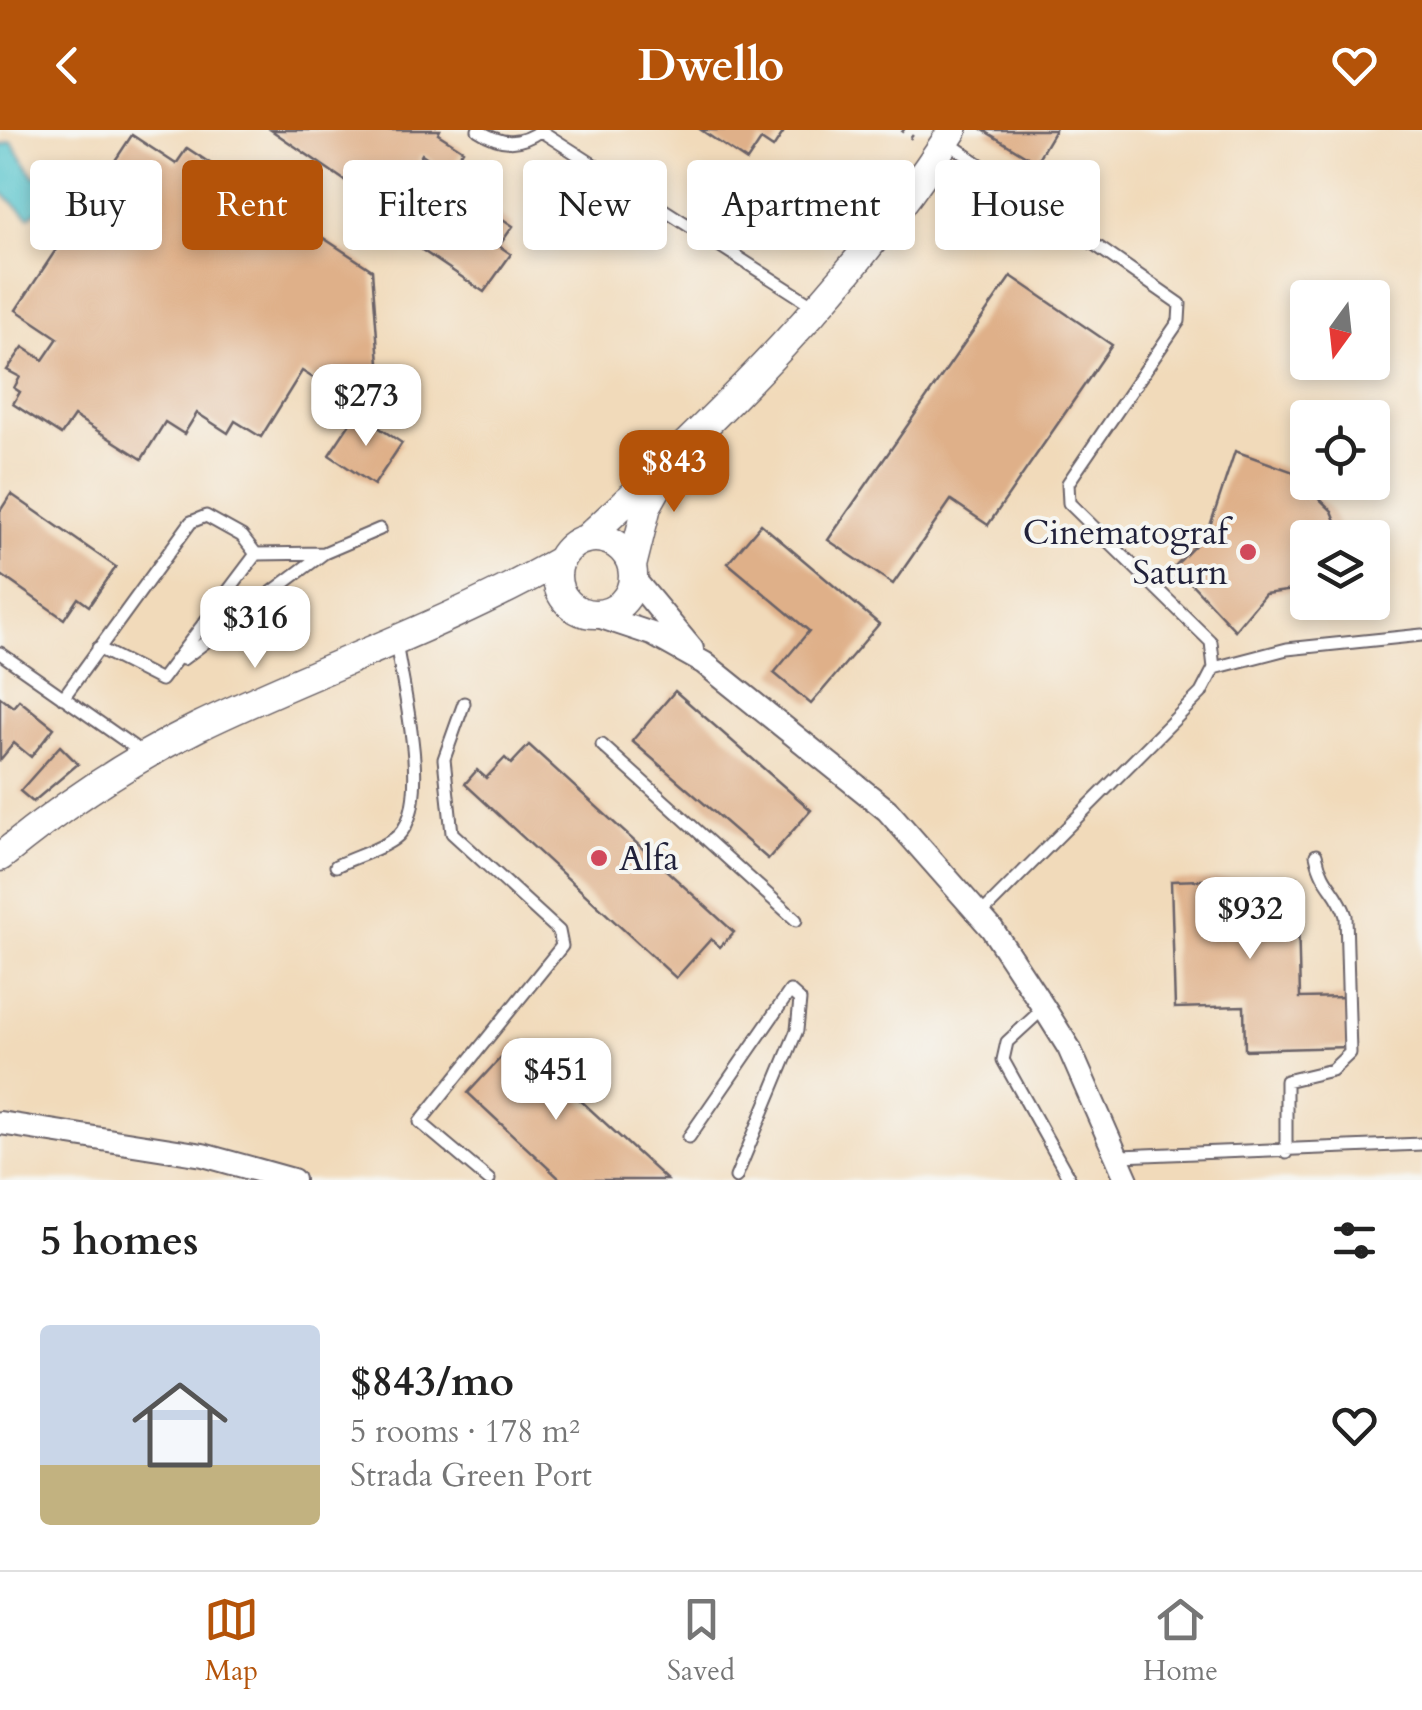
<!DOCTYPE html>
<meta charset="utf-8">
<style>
:root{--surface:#fff;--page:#f2f2f2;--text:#222;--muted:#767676;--line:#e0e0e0;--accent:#b45309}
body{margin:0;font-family:Cardo,serif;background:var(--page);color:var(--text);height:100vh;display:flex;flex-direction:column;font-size:38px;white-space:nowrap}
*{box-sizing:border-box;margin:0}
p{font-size:32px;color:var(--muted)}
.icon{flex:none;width:55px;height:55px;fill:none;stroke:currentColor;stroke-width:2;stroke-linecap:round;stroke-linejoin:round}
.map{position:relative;height:1050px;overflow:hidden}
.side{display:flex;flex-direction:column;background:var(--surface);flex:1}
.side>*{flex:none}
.banner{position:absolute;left:30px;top:30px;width:1362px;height:90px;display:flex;gap:20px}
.needle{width:65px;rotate:195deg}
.controls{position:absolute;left:1290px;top:150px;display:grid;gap:20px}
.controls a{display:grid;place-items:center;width:100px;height:100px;border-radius:10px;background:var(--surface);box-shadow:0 5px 15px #0003;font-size:50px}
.price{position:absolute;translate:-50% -85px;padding:0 22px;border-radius:20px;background:#fff;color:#222;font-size:32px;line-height:65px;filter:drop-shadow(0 2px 5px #0008)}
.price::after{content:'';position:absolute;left:50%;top:60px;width:30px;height:22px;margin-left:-15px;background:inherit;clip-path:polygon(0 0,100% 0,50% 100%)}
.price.current{background:var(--accent);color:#fff}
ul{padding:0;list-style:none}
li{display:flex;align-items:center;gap:30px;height:250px;padding:0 40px}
li span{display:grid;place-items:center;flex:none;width:280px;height:200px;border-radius:10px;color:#555}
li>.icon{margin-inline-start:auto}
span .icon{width:120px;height:120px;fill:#fffc;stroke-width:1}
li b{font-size:42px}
h2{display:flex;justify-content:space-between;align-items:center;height:120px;padding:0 40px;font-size:42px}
.tag{padding:0 35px;border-radius:10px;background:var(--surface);box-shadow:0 5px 15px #0003;font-size:35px;line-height:90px}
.tag.current{background:var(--accent);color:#fff}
header{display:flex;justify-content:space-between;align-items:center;height:130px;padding:0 40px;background:var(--accent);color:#fff;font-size:45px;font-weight:800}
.dock{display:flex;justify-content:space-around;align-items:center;height:140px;border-top:2px solid var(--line);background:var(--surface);font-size:28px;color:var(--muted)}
.dock a{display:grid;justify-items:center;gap:5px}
.dock .current{color:var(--accent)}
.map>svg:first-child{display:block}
.water{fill:#56c4cc;stroke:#3c7384;stroke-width:2.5}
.building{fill:#dfb089}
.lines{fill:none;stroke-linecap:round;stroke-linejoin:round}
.service-casing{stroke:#6a6267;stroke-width:15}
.minor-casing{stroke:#6a6267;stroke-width:26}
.tertiary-casing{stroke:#6a6267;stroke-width:31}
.path{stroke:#6a6267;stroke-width:5;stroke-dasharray:2.5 8;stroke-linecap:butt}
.service{stroke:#fff;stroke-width:11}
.minor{stroke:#fff;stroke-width:22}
.tertiary{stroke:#fff;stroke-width:28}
.poi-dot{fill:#d1495b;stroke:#f6f6f2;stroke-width:4}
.labels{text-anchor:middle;stroke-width:8;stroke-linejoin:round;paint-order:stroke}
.poi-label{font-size:35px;fill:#22223b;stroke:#f6f6f2;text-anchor:end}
</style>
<header><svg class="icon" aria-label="back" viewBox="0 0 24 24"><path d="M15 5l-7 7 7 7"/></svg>Dwello<svg class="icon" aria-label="heart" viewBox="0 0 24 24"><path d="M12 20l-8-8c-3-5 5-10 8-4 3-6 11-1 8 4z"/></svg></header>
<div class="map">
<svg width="1422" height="1050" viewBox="0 0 1422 1050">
<rect width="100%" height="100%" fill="#f6f6f2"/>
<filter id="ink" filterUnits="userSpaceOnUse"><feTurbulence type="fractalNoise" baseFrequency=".01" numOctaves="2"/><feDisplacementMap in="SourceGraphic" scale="20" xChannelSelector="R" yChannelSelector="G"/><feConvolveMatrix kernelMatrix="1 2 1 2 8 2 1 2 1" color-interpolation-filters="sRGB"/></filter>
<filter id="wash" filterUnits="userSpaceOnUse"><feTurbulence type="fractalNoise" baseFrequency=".0048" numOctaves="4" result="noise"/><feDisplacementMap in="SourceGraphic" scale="40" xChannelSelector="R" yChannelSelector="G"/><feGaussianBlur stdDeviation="2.25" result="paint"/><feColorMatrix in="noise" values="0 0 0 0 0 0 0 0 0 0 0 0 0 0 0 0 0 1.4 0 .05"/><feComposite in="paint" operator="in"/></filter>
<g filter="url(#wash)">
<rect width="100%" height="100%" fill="#f1daba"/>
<!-- water -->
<path class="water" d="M12 12 34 47 51 45 60 55V65L29 87 0 61V16Z"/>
<g id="blocks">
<!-- building -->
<path class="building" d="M271 0H440L438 4 463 20 448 42 422 24 418 31 513 96 499 116 511 124 484 162 379 91 393 72 378 62 372 69Z
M701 0H785L773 18 761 10 747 31Z
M983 0H1055L1036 32Z
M132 5 176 34 187 18 372 140 380 247 361 278 302 241 261 307 235 291 228 303 197 283 184 304 165 292 142 329 74 286 61 305 13 274 20 262 14 258 20 247 7 240 23 217 43 230 58 208 16 180Z
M1011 146 1112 215 988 395 951 370 893 454 828 410Z
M357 283 402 313 374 355 329 325Z
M1235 321 1291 341 1332 381 1343 408H1308V458L1265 464 1235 500 1175 436 1208 402Z
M11 364 116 437 89 476 78 468 64 489 0 444V381Z
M761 394 879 494 811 574 774 543 809 501 728 433Z
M675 561 811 680 768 729 632 611Z
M0 567 13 577 19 570 54 598 31 627 14 613 0 630Z
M529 615 734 802 720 817 711 809 676 848 465 654 477 640 486 648 505 628 511 634Z
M60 616 78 634 33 672 20 661Z
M1297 747 1300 868 1346 867 1348 917 1245 920 1244 876 1175 878 1171 751Z
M516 911 667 1050H561L468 963Z"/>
</g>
</g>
<g filter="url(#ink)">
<use href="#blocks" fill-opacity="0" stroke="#6a6267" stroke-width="2.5"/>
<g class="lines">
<defs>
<path id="service" d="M478 0C501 15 519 16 541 0
M541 1 817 178
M946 11 1180 174 1179 191 1068 353 1069 373 1211 512 1214 538 1201 563 980 785
M256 424 324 423 380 399
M0 523 144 624
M183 529 324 423
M1214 538 1287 519 1422 505
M63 568 191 392 206 386 242 406 256 424 161 550 98 518
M464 573 444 629 452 703 559 801 562 816 420 992 489 1050
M602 615 796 790
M336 736C354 727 377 721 394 709 436 680 402 557 396 512
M1044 878 1007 912 1003 930 1070 1050
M689 1007 790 861 800 870 797 900 736 1047
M1286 1023V951L1332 940 1350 923 1346 786C1337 758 1323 757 1316 725
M1120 1026 1422 1014"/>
<path id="minor" d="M633 448 692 519
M592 484 652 504 704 533 887 680 992 799 1044 878 1069 918 1127 1050
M0 993 203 1025 293 1050"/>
<path id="tertiary" d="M557 446a38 38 0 1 1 76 0a38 38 0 1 1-76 0Z
M586 409C720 285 854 154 953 0
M632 436 647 376 665 344
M0 727C61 677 127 632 198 597 317 539 443 497 559 431"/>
</defs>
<!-- service casing -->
<use href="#service" class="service-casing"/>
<!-- minor casing -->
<use href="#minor" class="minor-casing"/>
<!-- tertiary casing -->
<use href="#tertiary" class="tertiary-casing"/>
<!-- path -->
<path class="path" d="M902 0 914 9"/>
<!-- service -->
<use href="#service" class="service"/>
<!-- minor -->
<use href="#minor" class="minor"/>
<!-- tertiary -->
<use href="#tertiary" class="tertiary"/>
</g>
</g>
<!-- markers -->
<g class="poi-dot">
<circle cx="1248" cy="422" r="10"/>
<circle cx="599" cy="728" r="10"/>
</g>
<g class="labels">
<!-- poi labels -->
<g class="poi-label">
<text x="1228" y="414">Cinematograf<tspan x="1228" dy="40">Saturn</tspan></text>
<text x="619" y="740" text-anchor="start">Alfa</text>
</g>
</g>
</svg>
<div class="controls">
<a><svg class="needle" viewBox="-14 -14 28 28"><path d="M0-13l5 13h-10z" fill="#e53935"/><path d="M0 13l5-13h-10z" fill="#767676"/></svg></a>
<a><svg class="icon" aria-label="locate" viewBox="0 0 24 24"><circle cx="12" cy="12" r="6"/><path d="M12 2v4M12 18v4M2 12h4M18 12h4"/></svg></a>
<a><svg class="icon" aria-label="layers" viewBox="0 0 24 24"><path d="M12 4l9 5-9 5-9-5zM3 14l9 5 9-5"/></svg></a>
</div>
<b class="price" style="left:366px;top:319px">$273</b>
<b class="price current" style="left:674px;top:385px">$843</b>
<b class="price" style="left:255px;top:541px">$316</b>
<b class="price" style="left:1250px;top:832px">$932</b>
<b class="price" style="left:556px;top:993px">$451</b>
<div class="banner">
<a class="tag">Buy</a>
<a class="tag current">Rent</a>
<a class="tag">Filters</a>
<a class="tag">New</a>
<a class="tag">Apartment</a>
<a class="tag">House</a>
</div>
</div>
<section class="side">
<h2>5 homes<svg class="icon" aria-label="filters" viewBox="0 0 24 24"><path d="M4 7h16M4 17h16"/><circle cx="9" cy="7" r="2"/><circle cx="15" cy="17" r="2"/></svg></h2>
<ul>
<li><span style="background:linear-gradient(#c9d6e8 70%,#c2b280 0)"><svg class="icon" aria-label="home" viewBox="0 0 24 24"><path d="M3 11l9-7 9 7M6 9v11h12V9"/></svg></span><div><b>$843/mo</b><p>5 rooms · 178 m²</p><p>Strada Green Port</p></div><svg class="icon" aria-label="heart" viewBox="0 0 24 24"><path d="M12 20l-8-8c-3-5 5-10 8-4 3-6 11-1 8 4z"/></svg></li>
</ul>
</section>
<nav class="dock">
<a class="current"><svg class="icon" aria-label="map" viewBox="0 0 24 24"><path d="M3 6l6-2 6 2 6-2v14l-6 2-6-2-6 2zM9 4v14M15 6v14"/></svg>Map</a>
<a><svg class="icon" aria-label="saved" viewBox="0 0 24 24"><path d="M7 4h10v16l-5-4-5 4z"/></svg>Saved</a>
<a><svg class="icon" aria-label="home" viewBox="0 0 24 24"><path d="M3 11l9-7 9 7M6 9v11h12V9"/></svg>Home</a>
</nav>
